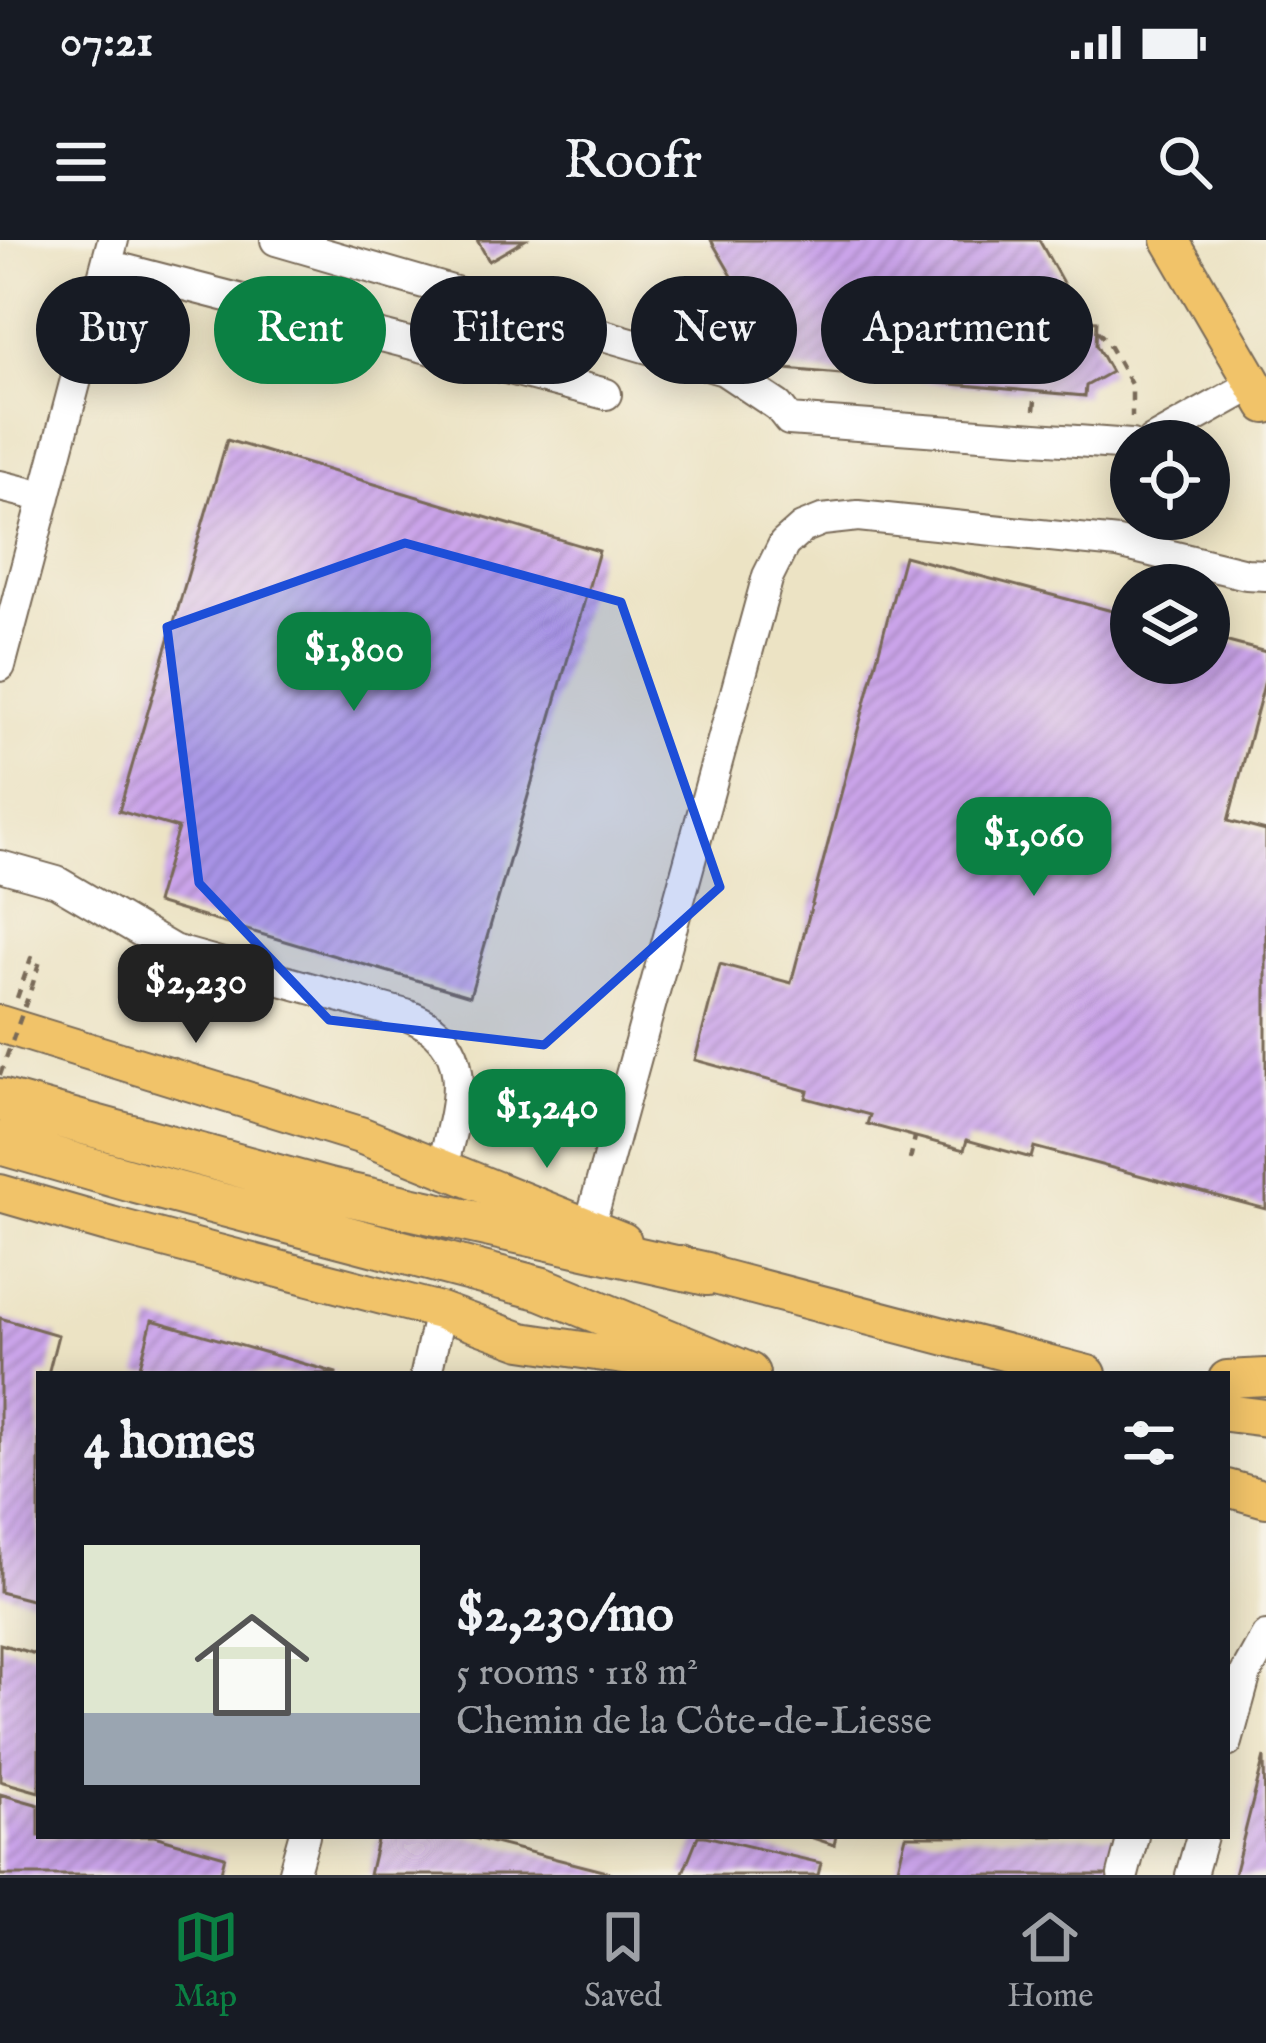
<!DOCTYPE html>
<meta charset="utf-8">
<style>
:root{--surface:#171b24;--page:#242831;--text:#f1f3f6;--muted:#9ea1a6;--line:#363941;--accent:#0b8043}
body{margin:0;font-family:"IM FELL English",serif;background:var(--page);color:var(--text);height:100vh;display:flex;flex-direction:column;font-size:45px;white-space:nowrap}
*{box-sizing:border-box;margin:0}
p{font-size:39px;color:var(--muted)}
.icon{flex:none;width:66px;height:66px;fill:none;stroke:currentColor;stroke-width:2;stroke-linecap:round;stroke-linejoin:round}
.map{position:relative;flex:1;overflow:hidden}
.sheet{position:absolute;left:36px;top:1131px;width:1194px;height:468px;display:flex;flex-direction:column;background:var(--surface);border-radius:0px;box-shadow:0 6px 30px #0003}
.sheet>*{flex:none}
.hud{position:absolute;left:36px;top:36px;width:1194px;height:108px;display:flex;gap:24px}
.controls{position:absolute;left:1110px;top:180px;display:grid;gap:24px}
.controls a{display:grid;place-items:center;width:120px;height:120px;border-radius:50%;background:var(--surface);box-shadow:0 6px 30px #0003;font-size:60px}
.price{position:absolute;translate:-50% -102px;padding:0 27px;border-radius:24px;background:var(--accent);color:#fff;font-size:39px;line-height:78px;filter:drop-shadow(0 3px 6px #0008)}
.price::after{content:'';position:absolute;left:50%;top:72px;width:36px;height:27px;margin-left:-18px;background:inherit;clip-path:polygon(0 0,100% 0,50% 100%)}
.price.selected{background:#222;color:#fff}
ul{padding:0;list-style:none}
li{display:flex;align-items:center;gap:36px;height:300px;padding:0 48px}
li span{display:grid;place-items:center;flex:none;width:336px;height:240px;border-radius:0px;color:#555}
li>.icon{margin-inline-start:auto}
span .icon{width:144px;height:144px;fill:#fffc;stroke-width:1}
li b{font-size:51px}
h2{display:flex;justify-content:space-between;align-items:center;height:144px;padding:0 48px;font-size:51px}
.tag{padding:0 42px;border-radius:54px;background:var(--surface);box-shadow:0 6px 30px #0003;font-size:42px;line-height:108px}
.tag.selected{background:var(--accent);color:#fff}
.status{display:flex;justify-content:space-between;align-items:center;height:84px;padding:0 60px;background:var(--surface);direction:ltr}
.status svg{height:33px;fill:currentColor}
header{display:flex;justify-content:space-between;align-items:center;height:156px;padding:0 48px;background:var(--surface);font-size:54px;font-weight:600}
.tabs{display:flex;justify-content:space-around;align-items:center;height:168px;border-top:3px solid var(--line);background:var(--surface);font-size:33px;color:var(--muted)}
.tabs a{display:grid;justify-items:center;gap:6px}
.tabs .selected{color:var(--accent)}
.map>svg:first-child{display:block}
.building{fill:url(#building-hatch)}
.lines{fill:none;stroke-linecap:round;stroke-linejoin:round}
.minor-casing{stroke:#796b58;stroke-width:34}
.major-casing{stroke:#796b58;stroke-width:40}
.highway-casing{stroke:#796b58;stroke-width:46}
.path{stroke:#796b58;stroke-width:4.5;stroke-dasharray:9 9;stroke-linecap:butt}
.minor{stroke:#fff;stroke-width:30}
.major{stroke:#f1c369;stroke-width:36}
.highway{stroke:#f1c369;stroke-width:42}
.path-bridge{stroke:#796b58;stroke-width:4.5;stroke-dasharray:9 9;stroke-linecap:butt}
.marked{fill:#1d4ed8;fill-opacity:0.2;stroke:#1d4ed8;stroke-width:9;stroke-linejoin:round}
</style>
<div class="status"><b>07:21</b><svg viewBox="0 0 49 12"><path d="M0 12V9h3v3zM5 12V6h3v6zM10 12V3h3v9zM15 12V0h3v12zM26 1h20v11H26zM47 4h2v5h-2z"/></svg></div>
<header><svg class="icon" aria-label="menu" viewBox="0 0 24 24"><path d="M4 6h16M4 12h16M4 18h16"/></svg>Roofr<svg class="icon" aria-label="search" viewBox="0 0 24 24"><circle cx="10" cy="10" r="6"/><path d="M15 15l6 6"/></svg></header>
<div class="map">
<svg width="1266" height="1635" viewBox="0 0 1266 1635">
<defs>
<pattern id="building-hatch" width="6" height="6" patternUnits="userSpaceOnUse" patternTransform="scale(3)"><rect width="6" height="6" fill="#cba4ea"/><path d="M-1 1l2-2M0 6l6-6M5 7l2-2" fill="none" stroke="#a686bd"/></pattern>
</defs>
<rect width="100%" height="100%" fill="#f7f3e8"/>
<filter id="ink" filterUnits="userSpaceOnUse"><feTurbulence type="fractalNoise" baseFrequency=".00833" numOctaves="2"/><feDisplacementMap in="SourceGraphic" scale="24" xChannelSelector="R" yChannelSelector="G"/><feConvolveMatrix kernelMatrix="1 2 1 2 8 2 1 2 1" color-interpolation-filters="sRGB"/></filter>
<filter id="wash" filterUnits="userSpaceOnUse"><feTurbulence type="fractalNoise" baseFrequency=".004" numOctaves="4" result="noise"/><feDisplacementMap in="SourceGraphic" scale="48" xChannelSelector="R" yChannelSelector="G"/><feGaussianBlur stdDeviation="2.7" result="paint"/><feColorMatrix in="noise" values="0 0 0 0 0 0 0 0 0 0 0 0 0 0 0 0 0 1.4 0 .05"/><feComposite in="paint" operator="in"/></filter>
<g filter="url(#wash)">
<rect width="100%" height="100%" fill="#ece3c4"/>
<g id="blocks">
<!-- building -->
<path class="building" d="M477 0H525L489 21Z
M711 0H1039L1067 50 1066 79 1097 81 1096 105 1111 132 1086 146 1085 156 786 129Z
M227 200 599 311 470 756 156 663 178 588 119 571Z
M904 316 1131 376V423H1209V397L1266 412V437L1228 581 1266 591V969L1034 907 1031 918 967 900 964 910 867 884 870 875 806 858 808 851 695 820 720 724 791 743Z
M0 1078 58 1095 48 1134H39V1362L0 1352Z
M152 1080 336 1133V1134H138Z
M0 1404 39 1415V1552L0 1541Z
M1264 1517 1266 1635H1234Z
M0 1554 39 1565V1596H154L225 1616 220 1635H0Z
M378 1596H467L619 1635H369Z
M698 1596H705L821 1623 818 1635H682Z
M807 1596H836L834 1605Z
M906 1596H1123L1112 1635H896Z"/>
</g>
</g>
<g filter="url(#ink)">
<use href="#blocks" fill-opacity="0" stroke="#796b58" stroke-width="3"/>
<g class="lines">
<defs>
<path id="minor" d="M276 0 724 130 778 166 789 180 1131 205
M107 25 606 154
M1152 201 1254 144
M0 246 45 257
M0 426 113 0
M0 626 57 642 173 710 406 775C481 802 457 869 442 927
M589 988 768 336 784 304 802 288 822 280 858 276 1118 303 1246 334 1266 335
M426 1134 440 1071
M1227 1502 1246 1433 1266 1397
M293 1635 304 1596
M1123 1635 1133 1596
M1191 1635 1202 1596"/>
<path id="major" d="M1170 0 1266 165
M0 784 360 895 623 1001
M0 953 111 985 440 1071 522 1101 711 1129
M680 1024 707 1034 1088 1134
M1227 1139 1266 1137
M1227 1173 1266 1178
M1227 1248 1266 1259"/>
<path id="highway" d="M0 860 328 950 707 1034
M0 903 136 942 543 1049 748 1134"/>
</defs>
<!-- minor casing -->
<use href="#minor" class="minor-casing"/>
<!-- major casing -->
<use href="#major" class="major-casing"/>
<!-- highway casing -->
<use href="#highway" class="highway-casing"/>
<!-- path -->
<path class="path" d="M1097 91 1106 100 1132 146V177
M1034 170 1036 151
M17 758 31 718 40 721 32 746
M910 920 915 897"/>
<!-- minor -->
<use href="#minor" class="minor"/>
<!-- major -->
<use href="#major" class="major"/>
<!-- highway -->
<use href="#highway" class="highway"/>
<!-- path-bridge -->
<path class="path-bridge" d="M0 835 32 746"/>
</g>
</g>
<!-- marked area -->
<path class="marked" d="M405 303 621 362 720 647 544 805 329 780 199 643 167 387Z"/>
</svg>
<div class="controls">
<a><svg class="icon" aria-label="locate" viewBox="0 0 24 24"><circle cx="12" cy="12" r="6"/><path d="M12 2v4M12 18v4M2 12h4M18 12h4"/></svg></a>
<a><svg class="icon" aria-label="layers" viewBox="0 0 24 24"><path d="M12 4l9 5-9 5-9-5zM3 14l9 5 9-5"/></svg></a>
</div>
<b class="price" style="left:354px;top:474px">$1,800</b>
<b class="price" style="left:1034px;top:659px">$1,060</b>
<b class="price selected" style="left:196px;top:806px">$2,230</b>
<b class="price" style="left:547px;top:931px">$1,240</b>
<div class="hud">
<a class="tag">Buy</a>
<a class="tag selected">Rent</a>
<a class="tag">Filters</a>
<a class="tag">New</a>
<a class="tag">Apartment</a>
</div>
<section class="sheet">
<h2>4 homes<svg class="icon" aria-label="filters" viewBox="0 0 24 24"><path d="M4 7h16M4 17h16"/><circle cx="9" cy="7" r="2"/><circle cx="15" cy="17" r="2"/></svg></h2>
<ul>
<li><span style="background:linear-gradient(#dfe7d0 70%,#9aa5b1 0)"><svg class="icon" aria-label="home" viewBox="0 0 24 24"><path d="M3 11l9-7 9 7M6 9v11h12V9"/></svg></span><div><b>$2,230/mo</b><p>5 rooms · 118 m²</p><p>Chemin de la Côte-de-Liesse</p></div></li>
</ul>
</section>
</div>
<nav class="tabs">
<a class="selected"><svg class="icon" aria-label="map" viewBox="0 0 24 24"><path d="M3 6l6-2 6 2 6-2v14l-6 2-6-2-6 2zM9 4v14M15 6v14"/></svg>Map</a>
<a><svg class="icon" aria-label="saved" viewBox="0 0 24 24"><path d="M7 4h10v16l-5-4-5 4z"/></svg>Saved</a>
<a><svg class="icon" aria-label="home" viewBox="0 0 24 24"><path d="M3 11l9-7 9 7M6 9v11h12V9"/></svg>Home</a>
</nav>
